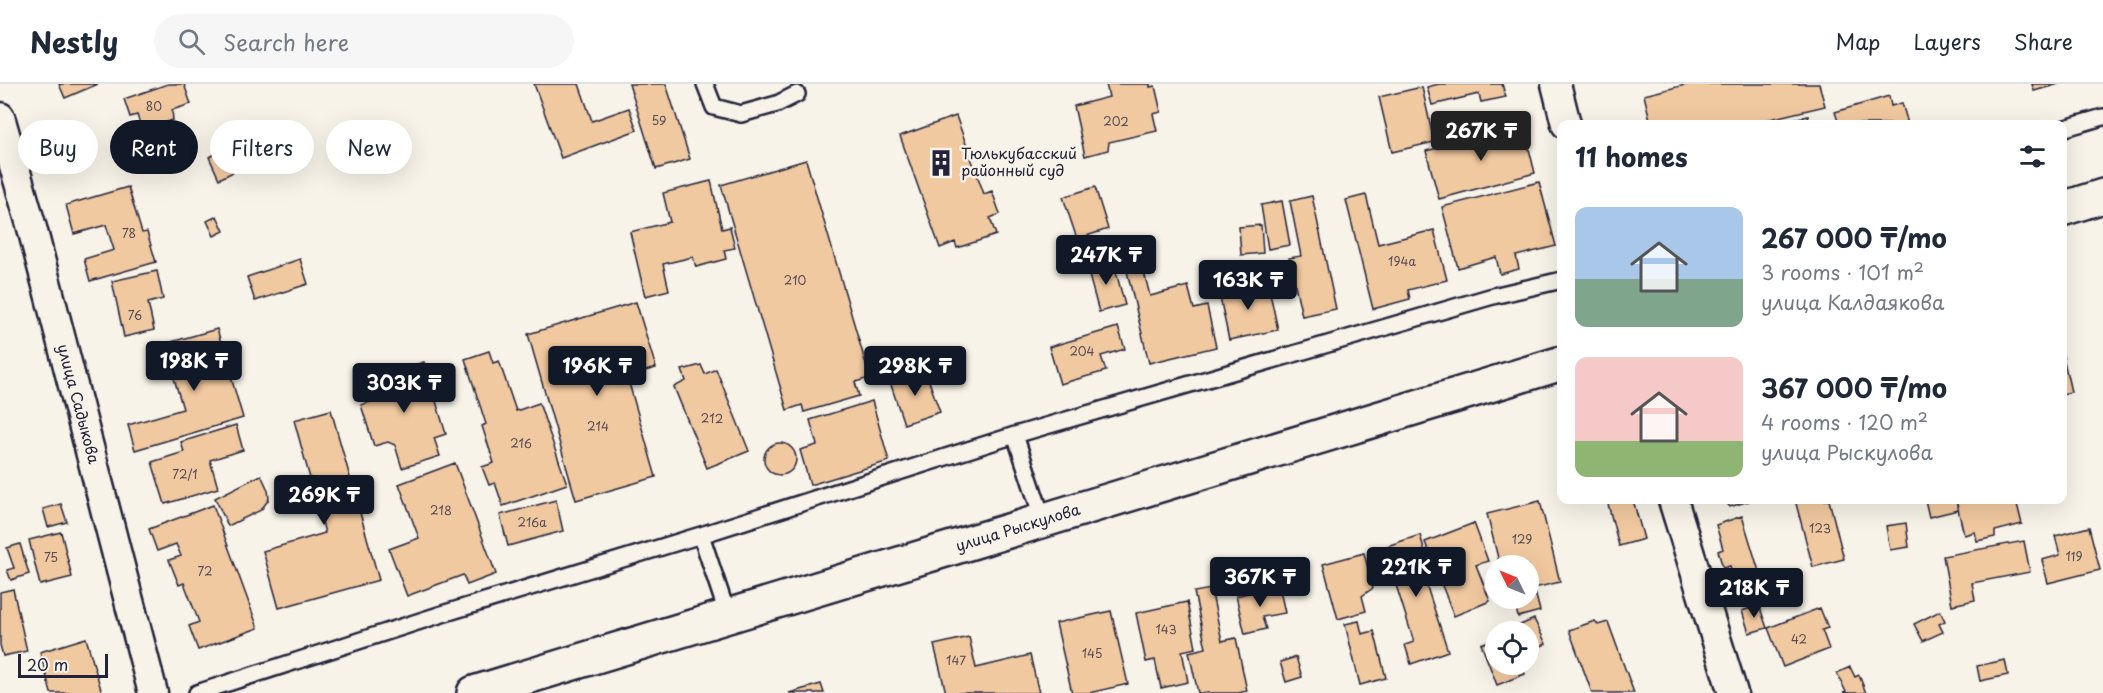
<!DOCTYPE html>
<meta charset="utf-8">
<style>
:root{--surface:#fff;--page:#f6f6f7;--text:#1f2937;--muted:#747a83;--line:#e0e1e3;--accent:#111827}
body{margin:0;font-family:"Playpen Sans",sans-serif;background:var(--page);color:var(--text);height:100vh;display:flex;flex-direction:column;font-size:22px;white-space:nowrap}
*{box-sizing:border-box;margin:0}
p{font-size:20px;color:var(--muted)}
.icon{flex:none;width:33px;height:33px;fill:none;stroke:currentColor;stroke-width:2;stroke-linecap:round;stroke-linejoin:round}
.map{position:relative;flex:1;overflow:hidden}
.panel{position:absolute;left:1557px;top:36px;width:510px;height:384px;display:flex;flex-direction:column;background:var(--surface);border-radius:12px;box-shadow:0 6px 24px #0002}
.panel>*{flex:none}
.hud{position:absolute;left:18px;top:36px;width:570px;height:54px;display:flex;gap:12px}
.needle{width:39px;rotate:313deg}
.tools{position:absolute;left:1485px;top:471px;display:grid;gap:12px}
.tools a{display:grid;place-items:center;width:54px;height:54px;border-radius:50%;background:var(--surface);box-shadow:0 6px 24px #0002;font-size:30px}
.scale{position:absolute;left:18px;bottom:15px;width:90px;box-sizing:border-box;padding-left:6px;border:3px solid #22223b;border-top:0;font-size:16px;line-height:21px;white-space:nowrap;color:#22223b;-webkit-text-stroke:4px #f7f3e8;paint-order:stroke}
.price{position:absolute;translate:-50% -51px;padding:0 14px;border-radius:6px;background:var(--accent);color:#fff;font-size:20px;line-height:39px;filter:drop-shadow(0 2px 3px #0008)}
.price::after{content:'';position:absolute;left:50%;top:36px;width:18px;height:14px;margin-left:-9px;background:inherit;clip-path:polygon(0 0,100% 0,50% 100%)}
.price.current{background:#222;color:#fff}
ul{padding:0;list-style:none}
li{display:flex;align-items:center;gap:18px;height:150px;padding:0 18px}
li span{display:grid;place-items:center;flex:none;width:168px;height:120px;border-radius:12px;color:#555}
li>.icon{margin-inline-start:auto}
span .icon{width:72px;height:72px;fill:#fffc;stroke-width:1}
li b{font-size:26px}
h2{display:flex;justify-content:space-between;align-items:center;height:72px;padding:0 18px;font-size:26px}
.pill{padding:0 21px;border-radius:27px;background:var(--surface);box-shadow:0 6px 24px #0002;font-size:21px;line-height:54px}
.pill.current{background:var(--accent);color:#fff}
header{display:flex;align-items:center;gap:36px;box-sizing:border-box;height:84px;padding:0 30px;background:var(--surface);border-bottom:2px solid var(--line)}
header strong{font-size:28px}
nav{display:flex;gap:33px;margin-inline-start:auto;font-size:21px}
.search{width:420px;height:54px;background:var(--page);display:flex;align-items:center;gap:15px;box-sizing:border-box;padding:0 21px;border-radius:33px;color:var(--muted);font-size:22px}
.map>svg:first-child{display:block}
.building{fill:#f1c9a0;stroke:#22223b;stroke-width:1.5}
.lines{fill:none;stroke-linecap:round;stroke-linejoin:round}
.service-casing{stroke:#22223b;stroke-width:20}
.minor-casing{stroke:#22223b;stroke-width:33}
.primary-casing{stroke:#22223b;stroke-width:38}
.service{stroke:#f7f3e8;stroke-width:15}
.minor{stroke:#f7f3e8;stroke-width:28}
.primary{stroke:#f7f3e8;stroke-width:33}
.labels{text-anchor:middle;stroke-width:5;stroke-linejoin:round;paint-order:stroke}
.number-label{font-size:12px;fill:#564c54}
.poi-label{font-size:15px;fill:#22223b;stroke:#f7f3e8;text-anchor:start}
.street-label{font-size:15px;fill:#22223b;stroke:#f7f3e8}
</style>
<header>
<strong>Nestly</strong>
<div class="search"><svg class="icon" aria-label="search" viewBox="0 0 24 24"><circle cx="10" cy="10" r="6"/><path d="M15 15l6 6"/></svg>Search here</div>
<nav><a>Map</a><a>Layers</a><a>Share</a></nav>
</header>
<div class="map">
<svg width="2103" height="609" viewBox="0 0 2103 609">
<rect width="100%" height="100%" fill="#f7f3e8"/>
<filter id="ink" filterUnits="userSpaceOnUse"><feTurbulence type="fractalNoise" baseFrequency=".0167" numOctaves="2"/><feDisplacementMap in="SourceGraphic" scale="12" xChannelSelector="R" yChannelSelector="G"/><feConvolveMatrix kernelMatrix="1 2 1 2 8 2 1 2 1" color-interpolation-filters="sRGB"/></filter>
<g filter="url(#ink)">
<!-- building -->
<path class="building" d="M59 0H98L65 14Z
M168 0H184L191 20 172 26 173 36 142 46 137 31 130 33 124 15Z
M534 0H579L592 37 629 24 637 46 561 74Z
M629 0H666L690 75 656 85Z
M1106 0H1150V3L1155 2 1161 28 1153 30 1157 47 1109 58 1108 66 1085 72 1074 22 1109 13Z
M1439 0H1502L1506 13 1481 18 1479 10 1432 21 1427 3Z
M1689 0H1819L1825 22 1749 40H1651L1644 11Z
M2032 0H2059L2034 7Z
M1422 3 1434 58 1392 68 1379 13Z
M1889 12 1891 22 1902 19 1908 40H1839L1835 28Z
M956 32 984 110 992 107 1000 130 990 134 996 151 957 164 955 158 940 164 900 52Z
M1808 32 1810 40H1769Z
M1523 41 1535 89 1439 115 1426 67Z
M267 45 278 66 219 95 209 73Z
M806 76 870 294 855 298 859 312 804 328 802 321 787 326 721 101Z
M711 97 722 145 730 143 735 164 724 166 726 175 696 183 693 173 663 180 669 206 645 212 630 148 670 138 663 109Z
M1539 98 1556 162 1516 172 1519 185 1500 190 1496 173 1458 184 1442 123Z
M128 103 142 149 147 148 156 178 90 197 84 175 114 166 106 141 74 150 66 121Z
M1095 103 1108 145 1077 155 1063 113Z
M1366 111 1378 160 1434 146 1447 196 1408 206 1410 215 1373 225 1346 116Z
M1312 112 1336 225 1302 232 1289 174 1301 172 1290 117Z
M1282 117 1290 161 1268 165 1261 121Z
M217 132 224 147 214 152 207 137Z
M1261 141 1263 169 1241 171 1239 143Z
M300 175 308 200 255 217 247 193Z
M1113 177 1125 221 1099 228 1087 184Z
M1143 184 1150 212 1188 202 1194 225 1207 222 1216 263 1149 279 1127 187Z
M157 187 163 215 148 219 154 246 124 253 112 197Z
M1268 200 1278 246 1229 256 1218 204 1233 201 1234 206Z
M636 218 656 284 627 292 656 393 576 416 528 250Z
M1118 243 1125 265 1101 272 1106 287 1060 300 1049 263Z
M217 245 243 334 135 366 128 341 183 325 164 260Z
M489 267 493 279 499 277 516 327 539 319 567 400 503 422 495 399 489 401 482 383 494 379 482 342 486 340 465 275Z
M2062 268 2071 308 2062 310Z
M424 278 446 350 434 354 440 372 402 384 395 361 388 358 374 362 361 321 370 318 363 297Z
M701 281 705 290 716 285 749 367 707 384 674 303 686 297 682 286Z
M925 286 940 328 904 340 890 298Z
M872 317 889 377 810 401 800 366 817 361 810 336Z
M331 326 379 496 279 524 263 467 325 449 294 336Z
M236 341 243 366 210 376 218 404 165 420 152 378 184 368 181 358Z
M764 375a16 16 0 1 1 32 0a16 16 0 1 1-32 0Z
M455 379 496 490 467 501 463 491 407 512 389 465 419 454 399 400Z
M261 391 268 406 269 415 261 426 228 442 215 414Z
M556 416 563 447 508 462 500 431Z
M1607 416H1633L1644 455 1619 462Z
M1724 416H1752L1730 423Z
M1795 416H1829L1844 475 1813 483Z
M1925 416H1956L1958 426 1929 433Z
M1956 416H2016L2022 440 1995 447V453L1977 457 1975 448 1964 451Z
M1540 417 1560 498 1534 504 1540 527 1518 533 1514 514H1528V482H1500L1487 430Z
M61 420 67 438 48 443 43 425Z
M213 421 258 544 198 566 189 542 199 538 184 499 179 501 169 476 181 472 176 460 157 467 149 445Z
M1742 432 1762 497 1737 505 1730 482 1723 484 1718 467 1723 465 1716 441Z
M1474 439 1488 477 1476 481 1490 517 1454 532 1425 458Z
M1906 439 1909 463 1890 466 1886 442Z
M2089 443 2100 486 2048 499 2042 476 2060 471 2055 452Z
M61 448 72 493 40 501 29 456Z
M1420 451 1434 498 1426 500 1448 567 1411 580 1405 561 1414 558 1384 463Z
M2024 457 2030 488 1972 499 1975 516 1952 521 1943 472Z
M20 460 29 490 11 496 7 486 14 484 7 464Z
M1364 469 1373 504 1362 512 1366 527 1338 535 1323 480Z
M1279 501 1285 529 1262 533 1266 545 1245 550 1236 512Z
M13 505 27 567 3 572 0 561V508Z
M1211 505 1222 557 1236 554 1247 607 1238 609H1198L1189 568 1206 564 1194 508Z
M1187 518 1196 564 1182 567 1188 598 1161 604 1155 576 1146 578 1136 529Z
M1759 521 1767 544 1749 549 1742 527Z
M1820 524 1828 544 1822 546 1829 565 1783 583 1768 544Z
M1111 527 1128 600 1089 609H1072L1056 539Z
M1940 527 1945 537 1939 540 1943 548 1923 557 1914 540Z
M1534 535 1546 560 1528 568V548H1518L1516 543Z
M1359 537 1362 550 1374 547 1386 594 1360 601 1345 540Z
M1595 537 1598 541 1608 538 1634 609H1592L1569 546Z
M969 553 976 584 1030 571 1039 609H946L934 561Z
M86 554 102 609H51L40 568Z
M1496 554V580H1521L1525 590 1497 601 1481 560Z
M1296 573 1302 593 1286 598 1280 578Z
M2005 576 2008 591 1980 597 1977 582Z
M1850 583 1855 593 1859 591 1866 609H1843L1846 608 1837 589Z
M821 600 824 609H789Z"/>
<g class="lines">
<defs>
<path id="service" d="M705 0 714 23 741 30 777 20 797 10
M2062 45 2103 33
M1015 351 1043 436
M701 451 728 532
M197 609 439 531 701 451 1015 351 1493 212 1562 196"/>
<path id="minor" d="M1556 0 1566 40
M0 33 32 144 153 609
M1673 416 1733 609"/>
<path id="primary" d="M2062 125 2103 112
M474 609 1562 279"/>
</defs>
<!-- service casing -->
<use href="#service" class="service-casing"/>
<!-- minor casing -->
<use href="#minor" class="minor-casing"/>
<!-- primary casing -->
<use href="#primary" class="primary-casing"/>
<!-- service -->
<use href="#service" class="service"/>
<!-- minor -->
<use href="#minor" class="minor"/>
<!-- primary -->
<use href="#primary" class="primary"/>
</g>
</g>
<!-- icons -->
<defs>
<symbol id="building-bare" viewBox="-9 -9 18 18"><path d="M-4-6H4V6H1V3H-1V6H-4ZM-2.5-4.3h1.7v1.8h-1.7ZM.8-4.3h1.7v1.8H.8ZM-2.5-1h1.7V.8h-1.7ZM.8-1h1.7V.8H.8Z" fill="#22223b" stroke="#f7f3e8" stroke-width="2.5" paint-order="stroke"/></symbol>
</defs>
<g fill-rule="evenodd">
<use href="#building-bare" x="922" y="60" width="38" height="38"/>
</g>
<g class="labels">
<!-- number labels -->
<g class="number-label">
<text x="154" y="27">80</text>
<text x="659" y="41">59</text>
<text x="1116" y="42">202</text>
<text x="129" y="154">78</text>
<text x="1402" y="182">194а</text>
<text x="795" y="201">210</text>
<text x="135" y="236">76</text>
<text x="1082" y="272">204</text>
<text x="712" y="339">212</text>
<text x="598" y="347">214</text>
<text x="521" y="364">216</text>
<text x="185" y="395">72/1</text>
<text x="441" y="431">218</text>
<text x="532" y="443">216а</text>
<text x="1820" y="449">123</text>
<text x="1522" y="460">129</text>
<text x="2074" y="477">119</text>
<text x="51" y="478">75</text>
<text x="205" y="492">72</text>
<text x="1166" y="550">143</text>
<text x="1799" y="560">42</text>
<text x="1092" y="574">145</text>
<text x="956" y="581">147</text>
</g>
<!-- poi labels -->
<g class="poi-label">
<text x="961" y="75">Тюлькубасский<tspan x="961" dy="17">районный суд</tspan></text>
</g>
<!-- street labels -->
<g class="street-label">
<text transform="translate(78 320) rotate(75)" y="5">улица Садыкова</text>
<text transform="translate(1018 444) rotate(-17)" y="5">улица Рыскулова</text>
</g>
</g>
</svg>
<div class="tools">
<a><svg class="needle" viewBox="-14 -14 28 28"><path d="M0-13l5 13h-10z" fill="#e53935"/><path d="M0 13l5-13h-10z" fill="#747a83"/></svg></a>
<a><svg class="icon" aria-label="locate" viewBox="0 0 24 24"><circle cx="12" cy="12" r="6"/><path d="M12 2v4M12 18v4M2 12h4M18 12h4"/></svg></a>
</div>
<div class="scale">20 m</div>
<b class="price current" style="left:1481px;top:78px">267K ₸</b>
<b class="price" style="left:1106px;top:202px">247K ₸</b>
<b class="price" style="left:1248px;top:227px">163K ₸</b>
<b class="price" style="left:194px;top:308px">198K ₸</b>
<b class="price" style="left:597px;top:313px">196K ₸</b>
<b class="price" style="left:915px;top:313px">298K ₸</b>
<b class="price" style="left:404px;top:330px">303K ₸</b>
<b class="price" style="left:324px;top:442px">269K ₸</b>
<b class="price" style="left:1416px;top:514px">221K ₸</b>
<b class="price" style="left:1260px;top:524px">367K ₸</b>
<b class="price" style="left:1754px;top:535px">218K ₸</b>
<div class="hud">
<a class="pill">Buy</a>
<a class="pill current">Rent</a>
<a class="pill">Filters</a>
<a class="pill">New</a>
</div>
<section class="panel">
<h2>11 homes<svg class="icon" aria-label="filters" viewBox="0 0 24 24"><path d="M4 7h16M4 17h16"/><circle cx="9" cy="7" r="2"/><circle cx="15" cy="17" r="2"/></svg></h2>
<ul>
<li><span style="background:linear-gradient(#a9c7e8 60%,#7fa58c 0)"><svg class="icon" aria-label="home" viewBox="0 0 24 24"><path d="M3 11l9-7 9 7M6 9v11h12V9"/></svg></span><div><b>267 000 ₸/mo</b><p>3 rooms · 101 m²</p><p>улица Калдаякова</p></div></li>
<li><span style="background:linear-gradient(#f6c9c9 70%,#8fb573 0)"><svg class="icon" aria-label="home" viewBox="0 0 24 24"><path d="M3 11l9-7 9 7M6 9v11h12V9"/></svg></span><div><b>367 000 ₸/mo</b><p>4 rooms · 120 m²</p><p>улица Рыскулова</p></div></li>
</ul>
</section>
</div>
